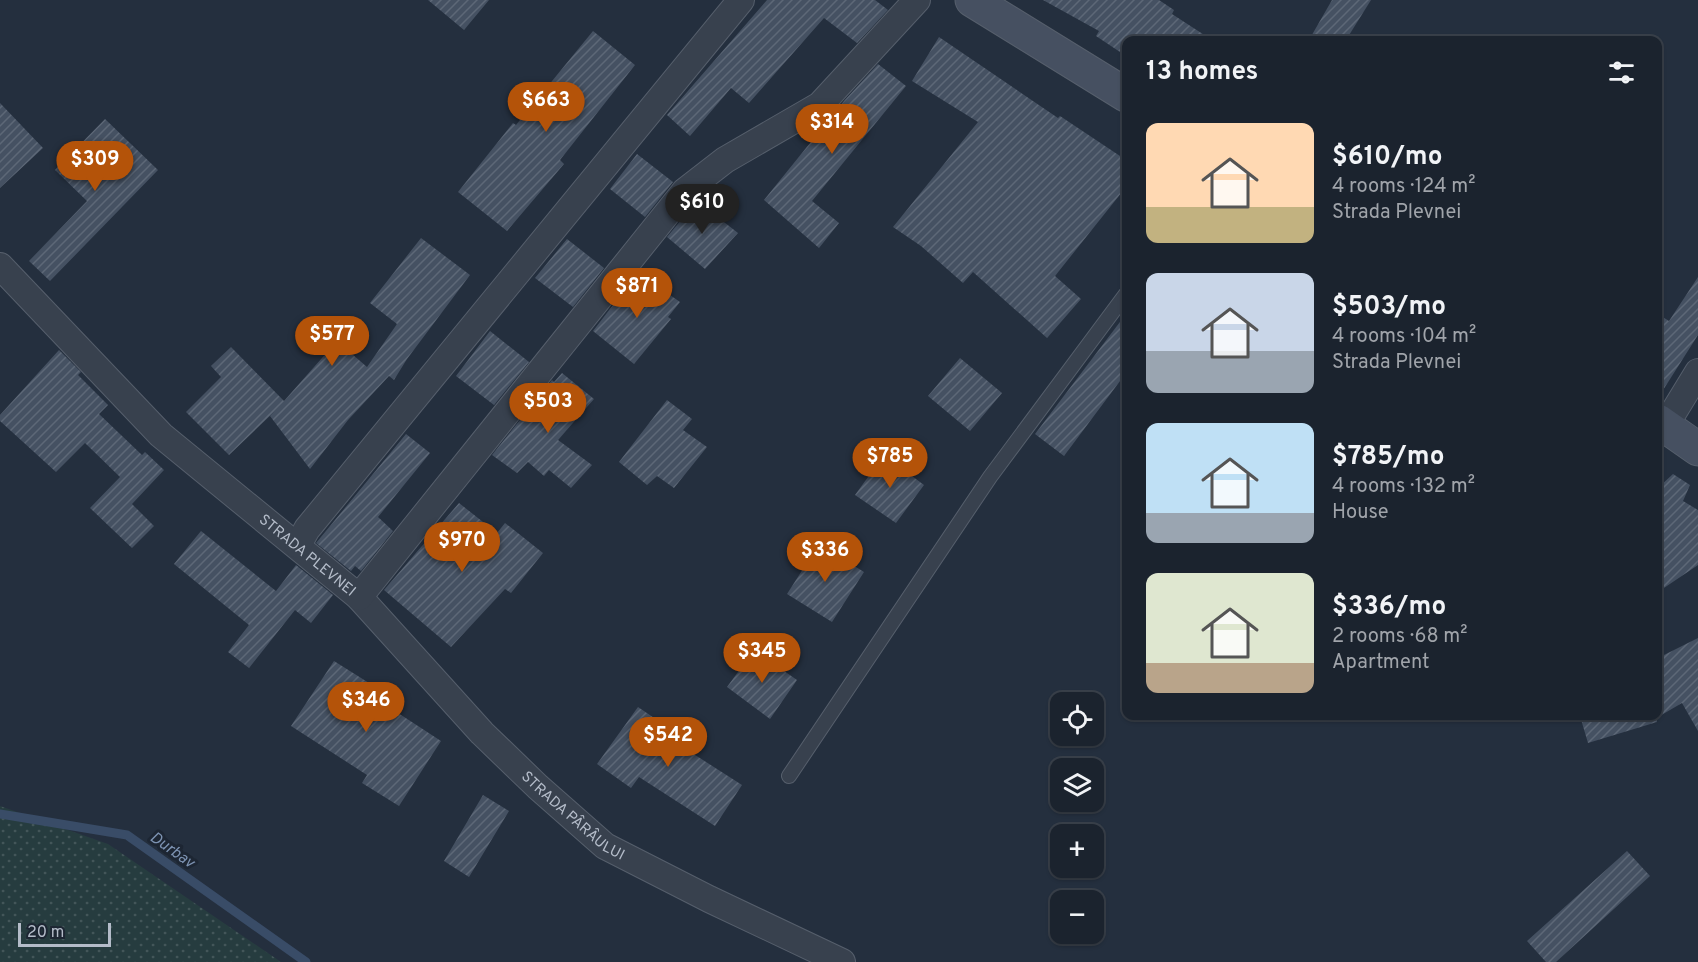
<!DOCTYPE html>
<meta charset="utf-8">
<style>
:root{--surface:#1b232e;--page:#242b36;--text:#f1f3f6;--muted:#a0a4aa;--line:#39404a;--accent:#b45309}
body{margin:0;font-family:Overpass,sans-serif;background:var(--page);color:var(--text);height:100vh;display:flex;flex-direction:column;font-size:22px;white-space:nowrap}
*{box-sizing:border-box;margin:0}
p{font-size:20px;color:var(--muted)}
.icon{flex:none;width:33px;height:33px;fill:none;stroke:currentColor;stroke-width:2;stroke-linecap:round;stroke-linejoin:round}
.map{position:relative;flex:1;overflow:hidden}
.side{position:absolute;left:1122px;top:36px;width:540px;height:684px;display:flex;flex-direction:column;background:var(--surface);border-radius:12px;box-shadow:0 2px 4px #0004,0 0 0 2px var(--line)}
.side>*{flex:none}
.tools{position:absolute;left:1050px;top:692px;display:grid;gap:12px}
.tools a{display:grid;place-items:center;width:54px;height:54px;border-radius:12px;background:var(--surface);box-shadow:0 2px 4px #0004,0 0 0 2px var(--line);font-size:30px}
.scale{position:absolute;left:18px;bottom:15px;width:93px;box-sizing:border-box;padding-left:6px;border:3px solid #b4bcc9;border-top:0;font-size:16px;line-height:21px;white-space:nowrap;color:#b4bcc9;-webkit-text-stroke:4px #1d2633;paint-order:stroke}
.price{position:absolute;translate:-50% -51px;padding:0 14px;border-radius:21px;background:var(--accent);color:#fff;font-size:20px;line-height:39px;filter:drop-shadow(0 2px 3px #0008)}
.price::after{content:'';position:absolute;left:50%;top:36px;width:18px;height:14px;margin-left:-9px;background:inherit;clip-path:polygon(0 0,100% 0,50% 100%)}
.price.active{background:#222;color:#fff}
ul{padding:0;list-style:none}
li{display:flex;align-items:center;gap:18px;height:150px;padding:0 24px}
li span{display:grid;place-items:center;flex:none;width:168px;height:120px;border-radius:12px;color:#555}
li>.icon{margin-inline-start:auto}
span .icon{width:72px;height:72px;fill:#fffc;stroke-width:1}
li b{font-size:26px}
h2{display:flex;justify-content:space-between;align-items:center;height:72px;padding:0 24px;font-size:26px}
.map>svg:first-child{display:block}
.grass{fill:url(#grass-dots)}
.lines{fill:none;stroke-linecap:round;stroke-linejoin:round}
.stream{stroke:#394c67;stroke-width:9}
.building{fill:url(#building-hatch)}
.service-casing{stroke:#565f6c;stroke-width:16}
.minor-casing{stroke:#565f6c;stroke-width:28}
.secondary-casing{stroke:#565f6c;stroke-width:35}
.service{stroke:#38414e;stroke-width:14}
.minor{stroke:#38414e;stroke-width:26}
.secondary{stroke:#465061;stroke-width:33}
.labels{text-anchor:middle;stroke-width:6;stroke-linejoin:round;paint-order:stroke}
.street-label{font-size:15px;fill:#b4bcc9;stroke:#1d2633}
.water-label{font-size:16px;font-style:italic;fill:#7c92b1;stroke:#1d2633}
</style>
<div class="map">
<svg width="1698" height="962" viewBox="0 0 1698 962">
<defs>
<pattern id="grass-dots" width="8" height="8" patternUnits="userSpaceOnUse" patternTransform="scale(1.5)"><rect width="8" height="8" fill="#263c3f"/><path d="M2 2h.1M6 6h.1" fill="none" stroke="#435659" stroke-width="1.8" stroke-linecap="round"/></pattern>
<pattern id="building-hatch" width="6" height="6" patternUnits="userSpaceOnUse" patternTransform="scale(1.5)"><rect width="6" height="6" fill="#455162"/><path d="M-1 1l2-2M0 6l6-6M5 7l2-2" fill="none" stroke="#5d6877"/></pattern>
</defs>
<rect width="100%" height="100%" fill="#242f3e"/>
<!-- grass -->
<path class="grass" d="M0 806 108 844 281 962H0Z"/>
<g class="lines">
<!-- stream -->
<path class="stream" d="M0 814 127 835 306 962"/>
</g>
<!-- building -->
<path class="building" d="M428 0H489L464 30Z
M767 0H875L888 10 857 43 824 18 749 103 731 88 690 136 667 115Z
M1043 0H1159L1174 10 1172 14 1212 40H1126V56L1096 36 1099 31Z
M1332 0H1371L1346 40H1309Z
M593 31 635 65 560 160 564 164 507 231 458 192 513 123 516 125Z
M939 37 1058 118 1060 116 1126 160V187L1055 276 1081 299 1047 338 973 272 963 283 921 246 893 227 978 122 912 81Z
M878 64 906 86 812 201 839 223 819 248 764 200 844 101Z
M0 103 43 148 0 188Z
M105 119 158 170 50 281 29 261 87 201 55 170Z
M637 154 673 182 645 217 610 189Z
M697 201 738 233 705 269 667 237Z
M421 238 470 275 407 359 394 380 389 376 348 420 310 469 270 416 275 411 229 455 186 412 221 377 211 366 231 347 284 401 337 341 367 367 397 324 370 303Z
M567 239 604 268 573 307 535 278Z
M640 274 680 302 668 317 671 319 634 364 593 331 627 287 631 289Z
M1698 277V335L1658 398V314L1669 321Z
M1126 314V373L1064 456 1035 434Z
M490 331 529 362 494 405 456 376Z
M59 350 81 372 78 375 108 405 99 414 142 455 145 452 164 470 132 504 154 526 132 548 90 508 120 477 85 443 56 472 0 421V415Z
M960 358 1002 393 970 431 928 396Z
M562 373 594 399 558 440 592 465 571 488 549 470 544 476 528 462 517 473 492 455 552 380 554 382Z
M667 400 692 419 683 430 707 447 674 488 657 476 647 485 619 462Z
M406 434 430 453 378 517 393 531 361 571 355 566 351 571 316 543Z
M884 455 924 485 896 523 855 495Z
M1673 474 1690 485 1683 501 1698 510V565L1658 592V486L1659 487Z
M459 503 497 533 505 523 543 553 511 593 505 589 451 647 384 590Z
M201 531 276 591 296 565 333 595 311 623 295 610 249 668 228 652 249 625 174 564Z
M819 544 864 572 832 622 787 594Z
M1698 638V731L1682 703 1658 717V658Z
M754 650 797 680 770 719 727 687Z
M334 661 377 688 372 696 441 741 399 806 362 783 367 775 291 726Z
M638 707 672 730 667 737 742 785 715 826 639 777 631 788 597 764Z
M1580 716H1656L1657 722 1588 743Z
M483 795 509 811 469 877 444 861Z
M1627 851 1650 876 1556 962H1546L1527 941Z"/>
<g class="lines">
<defs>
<path id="service" d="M789 776 990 477 1126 294"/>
<g id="minor">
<path id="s1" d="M0 266 161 435 359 597 482 733 538 787 605 846 709 899 842 962"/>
<path d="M1665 426 1698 372"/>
<path d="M298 545 307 529 741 0"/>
<path d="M359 597 685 191 725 160 820 105 917 0"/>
</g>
<path id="secondary" d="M972 0 1126 95
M1658 421 1698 449"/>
</defs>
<!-- service casing -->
<use href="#service" class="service-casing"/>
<!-- minor casing -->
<use href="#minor" class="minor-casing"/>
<!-- secondary casing -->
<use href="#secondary" class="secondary-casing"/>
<!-- service -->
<use href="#service" class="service"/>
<!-- minor -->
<use href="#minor" class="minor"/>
<!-- secondary -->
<use href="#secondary" class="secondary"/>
</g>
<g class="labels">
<!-- street labels -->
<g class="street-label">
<text dy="5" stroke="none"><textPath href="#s1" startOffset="423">STRADA PLEVNEI</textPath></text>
<text dy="5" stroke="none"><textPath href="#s1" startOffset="796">STRADA PÂRÂULUI</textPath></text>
</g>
<!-- water labels -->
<g class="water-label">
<text transform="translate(173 849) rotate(35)" y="6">Durbav</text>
</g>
</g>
</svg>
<div class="tools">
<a><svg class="icon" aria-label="locate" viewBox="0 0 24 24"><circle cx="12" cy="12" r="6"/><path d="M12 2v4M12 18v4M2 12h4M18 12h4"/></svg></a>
<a><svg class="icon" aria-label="layers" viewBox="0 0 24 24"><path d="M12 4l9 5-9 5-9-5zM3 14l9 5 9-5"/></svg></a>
<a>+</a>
<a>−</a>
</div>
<div class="scale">20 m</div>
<b class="price" style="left:546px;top:133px">$663</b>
<b class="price" style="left:832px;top:155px">$314</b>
<b class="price" style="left:95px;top:192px">$309</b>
<b class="price active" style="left:702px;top:235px">$610</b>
<b class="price" style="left:637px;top:319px">$871</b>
<b class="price" style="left:332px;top:367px">$577</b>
<b class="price" style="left:548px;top:434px">$503</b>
<b class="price" style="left:890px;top:489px">$785</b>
<b class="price" style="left:462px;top:573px">$970</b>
<b class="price" style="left:825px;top:583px">$336</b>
<b class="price" style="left:762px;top:684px">$345</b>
<b class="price" style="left:366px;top:733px">$346</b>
<b class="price" style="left:668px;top:768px">$542</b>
<section class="side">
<h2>13 homes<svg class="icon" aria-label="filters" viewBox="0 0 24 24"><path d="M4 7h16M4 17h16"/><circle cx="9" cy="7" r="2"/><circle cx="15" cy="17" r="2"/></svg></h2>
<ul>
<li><span style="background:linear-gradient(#ffd9b3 70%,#c2b280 0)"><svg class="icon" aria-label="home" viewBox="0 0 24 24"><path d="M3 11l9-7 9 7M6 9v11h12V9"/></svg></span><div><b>$610/mo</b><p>4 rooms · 124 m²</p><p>Strada Plevnei</p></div></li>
<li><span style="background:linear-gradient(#c9d6e8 65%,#9aa5b1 0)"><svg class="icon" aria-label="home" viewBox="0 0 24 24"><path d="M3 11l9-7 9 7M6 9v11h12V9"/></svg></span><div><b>$503/mo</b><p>4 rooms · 104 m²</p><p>Strada Plevnei</p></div></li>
<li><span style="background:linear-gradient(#bfe0f5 75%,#9aa5b1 0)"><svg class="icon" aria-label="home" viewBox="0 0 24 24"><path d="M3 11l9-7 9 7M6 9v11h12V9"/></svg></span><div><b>$785/mo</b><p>4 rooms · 132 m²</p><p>House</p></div></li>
<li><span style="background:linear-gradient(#dfe7d0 75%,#b9a48a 0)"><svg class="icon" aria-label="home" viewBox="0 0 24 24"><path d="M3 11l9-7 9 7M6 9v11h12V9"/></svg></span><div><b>$336/mo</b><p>2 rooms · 68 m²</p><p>Apartment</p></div></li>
</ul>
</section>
</div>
